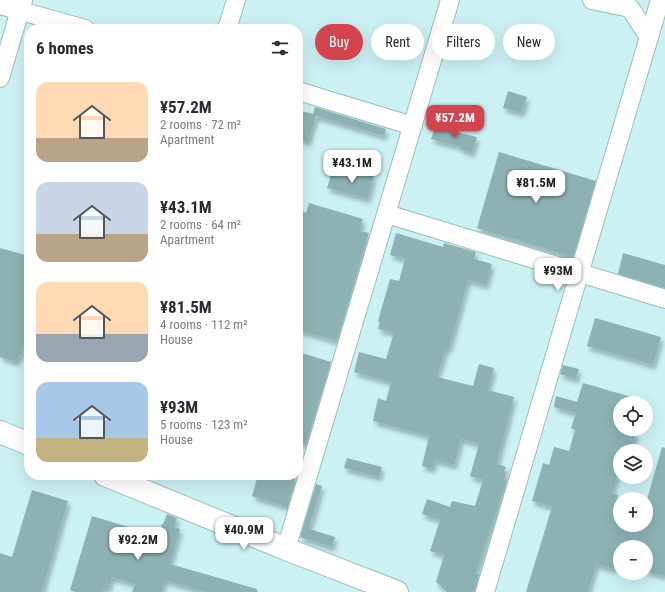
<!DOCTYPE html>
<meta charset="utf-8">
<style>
:root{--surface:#fff;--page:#f2f2f3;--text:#2b2b33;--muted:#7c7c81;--accent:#d4444f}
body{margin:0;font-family:"Roboto Condensed",sans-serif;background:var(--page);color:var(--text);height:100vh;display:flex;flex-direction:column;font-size:15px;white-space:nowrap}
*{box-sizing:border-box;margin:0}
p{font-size:13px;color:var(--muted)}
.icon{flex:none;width:22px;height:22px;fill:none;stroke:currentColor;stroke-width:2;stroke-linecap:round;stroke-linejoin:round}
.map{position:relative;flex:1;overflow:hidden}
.drawer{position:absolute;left:24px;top:24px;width:279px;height:456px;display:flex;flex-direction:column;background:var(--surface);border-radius:16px;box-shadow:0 4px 16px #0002}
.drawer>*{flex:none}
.guide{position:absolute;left:315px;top:24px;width:290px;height:36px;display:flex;gap:8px}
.buttons{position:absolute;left:613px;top:396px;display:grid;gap:8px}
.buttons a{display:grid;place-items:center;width:40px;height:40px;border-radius:50%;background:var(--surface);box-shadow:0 4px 16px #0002;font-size:20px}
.price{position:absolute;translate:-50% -34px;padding:0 9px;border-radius:8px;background:#fff;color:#222;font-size:13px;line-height:26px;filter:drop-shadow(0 1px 2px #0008)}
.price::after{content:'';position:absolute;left:50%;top:24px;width:12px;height:9px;margin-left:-6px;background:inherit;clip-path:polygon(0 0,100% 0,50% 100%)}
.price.on{background:var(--accent);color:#fff}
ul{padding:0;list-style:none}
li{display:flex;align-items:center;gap:12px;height:100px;padding:0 12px}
li span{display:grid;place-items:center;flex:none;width:112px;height:80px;border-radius:12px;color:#555}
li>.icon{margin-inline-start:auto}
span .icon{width:48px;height:48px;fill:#fffc;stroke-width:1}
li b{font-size:17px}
h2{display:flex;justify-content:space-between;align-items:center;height:48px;padding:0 12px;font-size:17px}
.chip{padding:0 14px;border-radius:18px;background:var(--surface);box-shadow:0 4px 16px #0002;font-size:14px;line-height:36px}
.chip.on{background:var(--accent);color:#fff}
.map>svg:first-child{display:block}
.building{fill:#8eb2b3;filter:url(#shadow)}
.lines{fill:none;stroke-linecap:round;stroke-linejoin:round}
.minor-casing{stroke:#99bdbf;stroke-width:20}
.major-casing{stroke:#99bdbf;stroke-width:24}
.minor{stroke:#fff;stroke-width:18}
.major{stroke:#fff;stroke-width:22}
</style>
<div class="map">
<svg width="665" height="592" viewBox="0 0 665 592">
<defs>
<filter id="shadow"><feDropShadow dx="2.5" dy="4.5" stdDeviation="2" flood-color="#0004"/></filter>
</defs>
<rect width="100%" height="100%" fill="#ccf1f3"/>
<!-- building -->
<path class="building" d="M508 91 527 97 522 113 503 108Z
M315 107 386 129 384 136 316 116 308 142 298 139V110L313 114Z
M435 127 477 137 472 153 460 149 461 147 431 139Z
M499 152 596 181 573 257 477 228Z
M353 169 374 175 368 199 327 188 332 172 351 177Z
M309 203 363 219 360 231 369 233 337 341 298 330V227L303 211 306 213Z
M396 233 443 247 444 243 476 252 474 259 492 264 486 285 468 280 449 349 446 348 437 377 473 386 479 364 494 368 488 390 514 397 497 464 506 467 504 472 506 473 504 480H507L476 573 479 574 475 592H447L436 582 444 555 430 551 440 520 422 514 427 499 450 507 452 501 475 506 483 480 470 476 479 444 461 439 454 465 435 460 433 469 422 466 429 436 373 421 378 398 386 401 391 382 354 372 359 352 386 359 394 333 378 329 380 322 378 321 390 279 399 281 405 259 390 255Z
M0 248 29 256V327L21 356 19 355 17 362 0 357Z
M623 253 665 265V288L618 274Z
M595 318 661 337 653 365 587 346Z
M298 352 331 362 306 445 298 442Z
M563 365 579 369 576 379 560 374Z
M583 383 642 400V403H620V429H625L636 432 631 451H620V466L612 493 618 495 614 507 620 509V525H646V503L662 447 665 448V576L646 571V547H620L614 569 596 564 588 592H526L552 507 532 501 543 463 549 465 554 447 569 451 575 430 571 428 576 413 554 407 556 396 577 402Z
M347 458 382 467 379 477 344 468Z
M258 475H296L288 507 252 496Z
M316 484 322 486 309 529 335 537 332 547 300 537Z
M32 490 68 501 42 592H0V553L12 557Z
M167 514 177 518 174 527 180 529 170 564 257 589V592H205L165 580 162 592H132L135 584 112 577 108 589 103 587 102 592H76L70 590 92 516 158 536 162 524H163Z"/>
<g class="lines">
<defs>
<path id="minor" d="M592 0 630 8 649 37
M0 5 85 29
M227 29 236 0
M0 78 23 0
M298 91 413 126
M387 214 665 299
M286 549 450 0
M485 592 660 0"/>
<path id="major" d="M0 432 29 444
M105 475 286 549 397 592"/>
</defs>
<!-- minor casing -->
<use href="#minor" class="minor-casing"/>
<!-- major casing -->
<use href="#major" class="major-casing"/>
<!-- minor -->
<use href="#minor" class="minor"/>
<!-- major -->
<use href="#major" class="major"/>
</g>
</svg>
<div class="buttons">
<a><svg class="icon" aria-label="locate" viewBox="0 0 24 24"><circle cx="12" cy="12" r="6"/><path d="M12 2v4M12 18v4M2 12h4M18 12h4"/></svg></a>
<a><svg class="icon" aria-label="layers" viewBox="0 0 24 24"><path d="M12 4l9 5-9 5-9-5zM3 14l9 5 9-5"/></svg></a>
<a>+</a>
<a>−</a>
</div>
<b class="price on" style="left:455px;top:139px">¥57.2M</b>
<b class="price" style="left:352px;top:184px">¥43.1M</b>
<b class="price" style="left:536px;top:204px">¥81.5M</b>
<b class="price" style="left:558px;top:292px">¥93M</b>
<b class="price" style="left:244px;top:551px">¥40.9M</b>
<b class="price" style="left:138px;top:561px">¥92.2M</b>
<div class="guide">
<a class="chip on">Buy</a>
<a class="chip">Rent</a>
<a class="chip">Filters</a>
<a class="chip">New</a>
</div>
<section class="drawer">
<h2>6 homes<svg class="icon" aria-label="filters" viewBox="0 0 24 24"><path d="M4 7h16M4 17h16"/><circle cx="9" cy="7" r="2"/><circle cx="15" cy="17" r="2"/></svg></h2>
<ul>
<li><span style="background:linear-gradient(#ffd9b3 70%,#b9a48a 0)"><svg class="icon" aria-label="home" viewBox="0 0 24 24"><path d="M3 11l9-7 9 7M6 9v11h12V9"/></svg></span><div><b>¥57.2M</b><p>2 rooms · 72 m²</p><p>Apartment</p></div></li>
<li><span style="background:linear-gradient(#c9d6e8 65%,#b9a48a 0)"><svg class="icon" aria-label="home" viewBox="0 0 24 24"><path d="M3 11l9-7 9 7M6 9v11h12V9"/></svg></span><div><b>¥43.1M</b><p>2 rooms · 64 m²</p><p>Apartment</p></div></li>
<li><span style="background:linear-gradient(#ffd9b3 65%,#9aa5b1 0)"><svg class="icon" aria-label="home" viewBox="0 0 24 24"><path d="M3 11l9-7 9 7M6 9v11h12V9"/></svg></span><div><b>¥81.5M</b><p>4 rooms · 112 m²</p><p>House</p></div></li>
<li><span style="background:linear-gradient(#a9c7e8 70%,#c2b280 0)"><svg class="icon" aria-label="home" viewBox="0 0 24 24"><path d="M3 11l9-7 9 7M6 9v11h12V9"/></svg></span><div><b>¥93M</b><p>5 rooms · 123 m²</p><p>House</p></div></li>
</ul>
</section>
</div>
